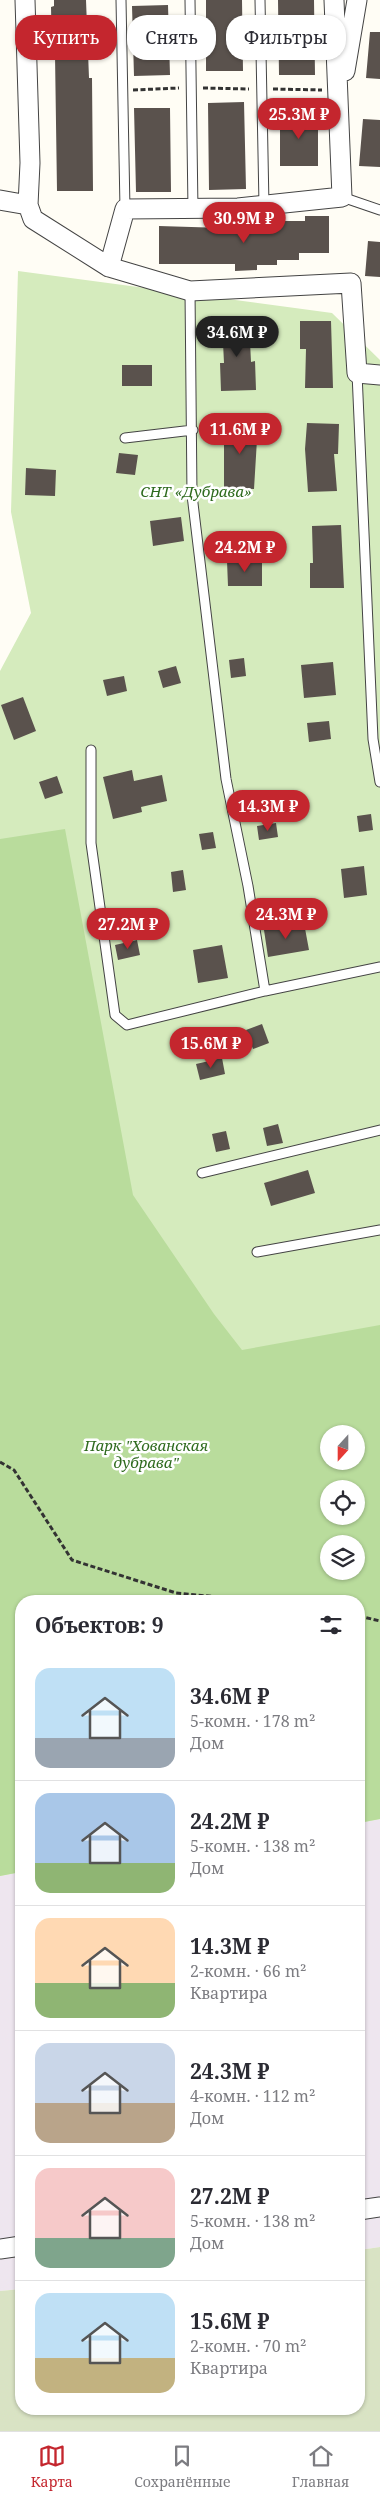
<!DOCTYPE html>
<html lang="ru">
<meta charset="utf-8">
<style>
:root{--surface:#fff;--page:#f7f7f7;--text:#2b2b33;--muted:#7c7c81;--line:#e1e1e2;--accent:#c4262e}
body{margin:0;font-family:"Noto Serif",serif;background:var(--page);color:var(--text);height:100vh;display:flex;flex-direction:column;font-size:19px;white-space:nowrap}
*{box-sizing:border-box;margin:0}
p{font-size:16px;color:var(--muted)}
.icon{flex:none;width:28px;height:28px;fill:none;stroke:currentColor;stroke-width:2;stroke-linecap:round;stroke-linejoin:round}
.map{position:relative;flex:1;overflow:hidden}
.details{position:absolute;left:15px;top:1595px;width:350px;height:820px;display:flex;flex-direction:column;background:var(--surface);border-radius:20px;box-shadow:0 1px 4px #0004}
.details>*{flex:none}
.hud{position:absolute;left:15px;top:15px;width:350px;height:45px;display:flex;gap:10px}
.needle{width:32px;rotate:201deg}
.controls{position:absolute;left:320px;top:1425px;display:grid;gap:10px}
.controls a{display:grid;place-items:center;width:45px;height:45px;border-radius:50%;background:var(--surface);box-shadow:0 1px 4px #0004;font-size:25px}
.price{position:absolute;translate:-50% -42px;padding:0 11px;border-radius:18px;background:var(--accent);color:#fff;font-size:16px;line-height:32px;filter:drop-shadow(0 1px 2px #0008)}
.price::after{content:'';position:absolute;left:50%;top:30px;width:15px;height:11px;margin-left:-8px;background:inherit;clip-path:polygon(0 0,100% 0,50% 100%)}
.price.on{background:#222;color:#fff}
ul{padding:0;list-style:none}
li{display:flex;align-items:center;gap:15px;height:125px;padding:0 20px}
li+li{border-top:1px solid var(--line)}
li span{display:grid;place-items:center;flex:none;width:140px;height:100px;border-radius:15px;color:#555}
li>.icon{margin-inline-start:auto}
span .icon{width:60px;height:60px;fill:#fffc;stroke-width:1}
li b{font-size:21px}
h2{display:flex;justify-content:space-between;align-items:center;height:60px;padding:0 20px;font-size:21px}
.tag{padding:0 18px;border-radius:20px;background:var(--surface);box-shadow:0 1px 4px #0004;font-size:18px;line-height:45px}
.tag.on{background:var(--accent);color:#fff}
.menu{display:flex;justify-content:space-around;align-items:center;height:70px;border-top:1px solid var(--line);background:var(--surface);font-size:14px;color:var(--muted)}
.menu a{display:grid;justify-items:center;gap:2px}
.menu .on{color:var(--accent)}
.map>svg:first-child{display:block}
.industrial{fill:#eee6ef}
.green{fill:#d5ebbd;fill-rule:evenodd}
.forest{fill:#b9dc9c;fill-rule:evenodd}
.cemetery{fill:#d9e3c4}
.building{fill:#5a524d}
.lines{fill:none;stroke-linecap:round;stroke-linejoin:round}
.lane-casing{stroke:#444;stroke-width:11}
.street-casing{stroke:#444;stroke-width:21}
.path{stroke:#333;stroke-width:3;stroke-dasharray:5 2.5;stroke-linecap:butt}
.lane{stroke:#fff;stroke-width:9}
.street{stroke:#fff;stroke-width:19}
.labels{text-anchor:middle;stroke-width:5;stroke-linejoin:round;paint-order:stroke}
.park-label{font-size:15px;font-style:italic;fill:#2f6b1f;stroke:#fff}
</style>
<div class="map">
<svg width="380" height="2431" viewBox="0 0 380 2431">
<rect width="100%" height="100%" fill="#fffdf5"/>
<!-- industrial -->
<path class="industrial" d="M380 1819V2247L359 2250V1823Z
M21 1872V2289L0 2291V1876Z"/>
<!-- green -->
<path class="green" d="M18 271 332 313 380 360V1819L359 1823V1601H21V1872L0 1876V671L31 613 11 512ZM329 1434H356V1461H329ZM329 1489H356V1516H329ZM329 1544H356V1571H329Z"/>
<!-- forest -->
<path class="forest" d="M65 829 133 1195 214 1314 242 1350 380 1325V1819L359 1823V1601H21V1872L0 1876V839ZM329 1434H356V1461H329ZM329 1489H356V1516H329ZM329 1544H356V1571H329Z"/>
<!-- cemetery -->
<path class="cemetery" d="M380 2247V2431H0V2291L21 2289V2409H359V2250Z"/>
<!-- building -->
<path class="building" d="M54 0H86L89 78H92L93 191H57L55 55H52L51 7 54 6Z
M206 0H242L243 71H206Z
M278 0H314L315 75H279Z
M168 5 170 75 134 76 132 6Z
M370 32H380V79L366 78Z
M244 102 246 189 209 190 208 103Z
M134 108H170L171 192H136Z
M280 113H318V166H280Z
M363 119 380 120V167L359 166Z
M305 216H329V253H299V260H277V265H257V270L235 271V264H159V226L258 229V225H279V221H305Z
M368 241 380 242V277L365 276Z
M249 321 251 362 255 361 256 390 221 391 220 363H224L222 322Z
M300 321H331L333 388H305L306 349H300Z
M122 365H152V386H122Z
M224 422 258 423 254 489 224 488Z
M307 423 339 424 338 454H334L337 491 308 492 305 449Z
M119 453 138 455 135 475 116 473Z
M26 468 56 470 55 496 25 495Z
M181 517 184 541 153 546 150 521Z
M341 525 344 588H310V563H313L312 526Z
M262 560V586H228L227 561Z
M244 658 246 676 231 678 229 660Z
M333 662 336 695 304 698 301 665Z
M176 666 181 683 163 688 158 671Z
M124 676 127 691 107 696 103 680Z
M23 697 36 731 14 740 1 705Z
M329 721 331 739 309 742 307 723Z
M132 770 134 781 162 775 167 801 141 807 142 812 113 819 103 777Z
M57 776 63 793 45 799 39 782Z
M371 814 373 830 359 832 357 816Z
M276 823 278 837 259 840 257 826Z
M213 832 216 848 202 850 199 834Z
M364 866 367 895 344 898 341 869Z
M183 870 186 890 173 892 171 872Z
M304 923 309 950 268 957 264 930Z
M137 940 140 955 118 960 115 945Z
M222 945 228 978 198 983 193 950Z
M262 1024 269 1043 253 1049 246 1030Z
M222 1058 225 1074 200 1080 196 1064Z
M278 1124 283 1143 267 1146 263 1128Z
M226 1131 230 1149 216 1152 212 1134Z
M308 1170 315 1193 271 1206 264 1183Z"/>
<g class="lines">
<defs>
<path id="lane" d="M121 0 125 209
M190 0 193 209
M260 0 264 205
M342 197 380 210
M190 291 192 495 226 779 248 886 265 991
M357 373 373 739 380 782
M125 438 193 430
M91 750V843L115 1015 127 1025 265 991 380 967
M202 1173 380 1130
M257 1252 380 1230"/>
<path id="street" d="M25 0 30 163 28 205
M345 71 357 0
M0 200 28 205 33 219 109 267 190 291 351 283 357 373 380 375
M109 267 125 209 238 208 342 197 334 0
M359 2210 380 2207
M0 2249 21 2246"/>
</defs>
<!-- lane casing -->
<use href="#lane" class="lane-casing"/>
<!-- street casing -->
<use href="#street" class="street-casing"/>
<!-- path -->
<path class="path" d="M203 88 249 89
M273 89 322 90
M133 90 179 88
M0 1462 14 1470 72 1560 176 1593 260 1601
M359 1616 380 1621"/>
<!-- lane -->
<use href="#lane" class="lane"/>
<!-- street -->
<use href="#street" class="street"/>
</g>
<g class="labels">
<!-- park labels -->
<g class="park-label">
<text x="196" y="497">СНТ «Дубрава»</text>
<text x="146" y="1451">Парк "Хованская<tspan x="146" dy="17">дубрава"</tspan></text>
</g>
</g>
</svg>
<div class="controls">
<a><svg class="needle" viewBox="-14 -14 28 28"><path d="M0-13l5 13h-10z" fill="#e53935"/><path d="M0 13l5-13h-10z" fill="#7c7c81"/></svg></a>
<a><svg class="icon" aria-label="locate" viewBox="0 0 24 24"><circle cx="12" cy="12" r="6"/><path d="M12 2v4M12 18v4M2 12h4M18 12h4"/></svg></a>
<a><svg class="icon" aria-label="layers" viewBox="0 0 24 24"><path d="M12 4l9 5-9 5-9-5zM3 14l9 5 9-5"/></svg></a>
</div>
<b class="price" style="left:299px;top:140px">25.3M ₽</b>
<b class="price" style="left:244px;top:244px">30.9M ₽</b>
<b class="price on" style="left:237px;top:358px">34.6M ₽</b>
<b class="price" style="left:240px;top:455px">11.6M ₽</b>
<b class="price" style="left:245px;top:573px">24.2M ₽</b>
<b class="price" style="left:268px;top:832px">14.3M ₽</b>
<b class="price" style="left:286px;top:940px">24.3M ₽</b>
<b class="price" style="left:128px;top:950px">27.2M ₽</b>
<b class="price" style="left:211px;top:1069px">15.6M ₽</b>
<div class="hud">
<a class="tag on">Купить</a>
<a class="tag">Снять</a>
<a class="tag">Фильтры</a>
</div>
<section class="details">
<h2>Объектов: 9<svg class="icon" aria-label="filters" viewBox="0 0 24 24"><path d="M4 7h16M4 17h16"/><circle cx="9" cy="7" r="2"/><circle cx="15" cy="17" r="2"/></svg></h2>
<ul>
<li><span style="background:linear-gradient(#bfe0f5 70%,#9aa5b1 0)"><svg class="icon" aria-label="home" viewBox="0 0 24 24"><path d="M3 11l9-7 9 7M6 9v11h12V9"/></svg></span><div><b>34.6M ₽</b><p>5-комн. · 178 m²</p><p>Дом</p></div></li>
<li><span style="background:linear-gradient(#a9c7e8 70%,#8fb573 0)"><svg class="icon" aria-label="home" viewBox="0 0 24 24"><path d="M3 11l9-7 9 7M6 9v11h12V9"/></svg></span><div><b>24.2M ₽</b><p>5-комн. · 138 m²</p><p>Дом</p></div></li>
<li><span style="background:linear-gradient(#ffd9b3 65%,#8fb573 0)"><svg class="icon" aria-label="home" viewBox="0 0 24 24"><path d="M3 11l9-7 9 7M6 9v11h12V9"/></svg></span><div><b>14.3M ₽</b><p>2-комн. · 66 m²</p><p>Квартира</p></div></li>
<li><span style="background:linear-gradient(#c9d6e8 60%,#b9a48a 0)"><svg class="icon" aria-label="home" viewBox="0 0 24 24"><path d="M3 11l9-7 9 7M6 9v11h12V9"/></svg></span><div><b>24.3M ₽</b><p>4-комн. · 112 m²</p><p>Дом</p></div></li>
<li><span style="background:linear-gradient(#f6c9c9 70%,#7fa58c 0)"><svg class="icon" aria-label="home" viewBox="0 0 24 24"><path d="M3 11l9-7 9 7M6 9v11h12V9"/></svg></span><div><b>27.2M ₽</b><p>5-комн. · 138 m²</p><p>Дом</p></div></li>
<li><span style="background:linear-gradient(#bfe0f5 65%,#c2b280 0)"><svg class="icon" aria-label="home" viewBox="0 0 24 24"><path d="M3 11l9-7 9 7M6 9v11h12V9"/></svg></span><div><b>15.6M ₽</b><p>2-комн. · 70 m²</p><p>Квартира</p></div></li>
</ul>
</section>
</div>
<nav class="menu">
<a class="on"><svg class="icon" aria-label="map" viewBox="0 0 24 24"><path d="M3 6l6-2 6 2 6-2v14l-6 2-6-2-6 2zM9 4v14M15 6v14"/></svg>Карта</a>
<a><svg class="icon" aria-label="saved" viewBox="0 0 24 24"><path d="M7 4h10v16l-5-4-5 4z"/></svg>Сохранённые</a>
<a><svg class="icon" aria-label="home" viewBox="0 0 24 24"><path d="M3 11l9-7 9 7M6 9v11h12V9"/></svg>Главная</a>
</nav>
